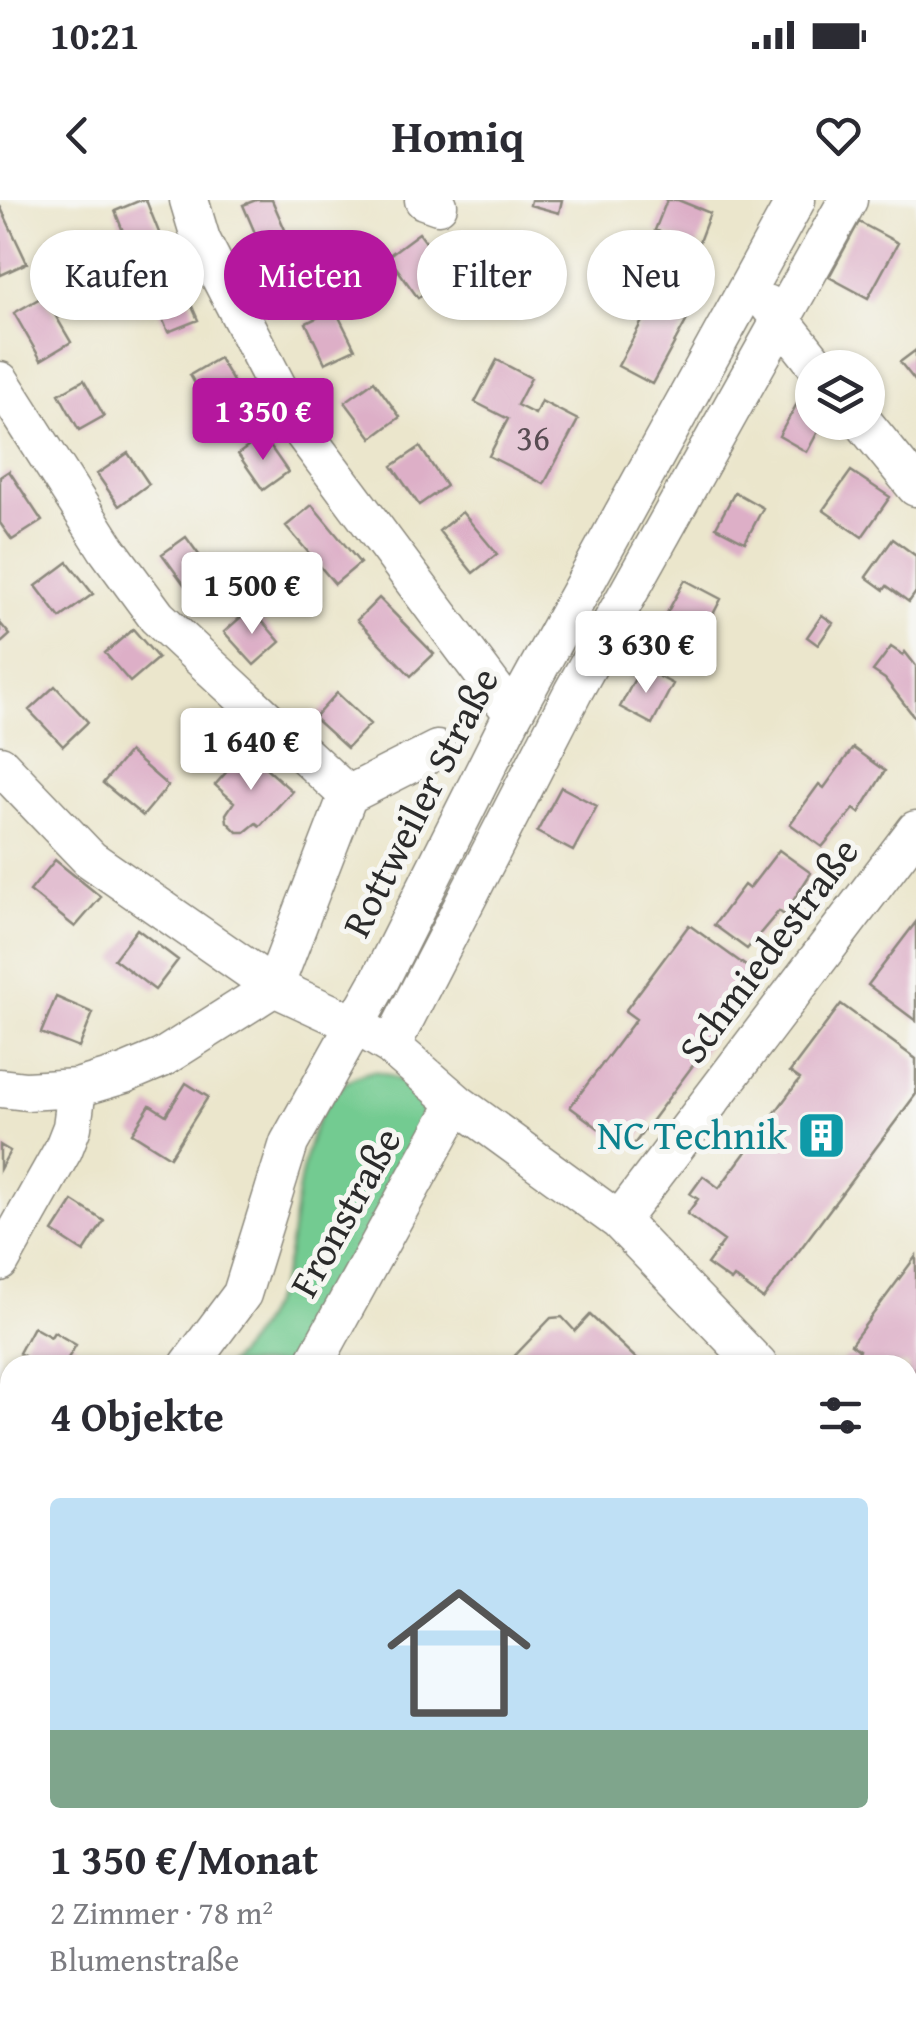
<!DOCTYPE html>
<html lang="de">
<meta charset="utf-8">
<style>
:root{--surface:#fff;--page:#f7f7f7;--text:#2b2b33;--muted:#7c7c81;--accent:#b5179e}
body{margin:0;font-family:"Gentium Book Plus",serif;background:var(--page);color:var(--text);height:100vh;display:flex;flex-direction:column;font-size:38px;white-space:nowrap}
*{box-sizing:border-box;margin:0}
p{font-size:32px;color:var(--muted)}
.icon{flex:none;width:55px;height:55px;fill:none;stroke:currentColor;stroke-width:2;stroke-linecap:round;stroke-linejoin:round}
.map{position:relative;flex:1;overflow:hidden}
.side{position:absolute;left:0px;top:1155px;width:918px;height:672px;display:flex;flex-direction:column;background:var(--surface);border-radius:30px 30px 0 0;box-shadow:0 2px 8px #0004}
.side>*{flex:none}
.hud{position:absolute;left:30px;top:30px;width:858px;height:90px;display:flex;gap:20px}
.buttons{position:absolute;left:795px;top:150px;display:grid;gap:20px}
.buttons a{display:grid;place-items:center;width:90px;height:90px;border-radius:50%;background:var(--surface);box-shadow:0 2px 8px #0004;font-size:50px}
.price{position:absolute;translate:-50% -85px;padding:0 22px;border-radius:10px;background:#fff;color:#222;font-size:32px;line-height:65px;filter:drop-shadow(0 2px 5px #0008)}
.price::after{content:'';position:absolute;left:50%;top:60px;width:30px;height:22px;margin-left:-15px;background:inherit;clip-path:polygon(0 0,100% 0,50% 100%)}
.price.current{background:var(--accent);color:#fff}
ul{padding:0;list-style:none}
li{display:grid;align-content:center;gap:20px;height:530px;padding:0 50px}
li span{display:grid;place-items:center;height:310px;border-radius:10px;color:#555}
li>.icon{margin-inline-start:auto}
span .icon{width:180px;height:180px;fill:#fffc;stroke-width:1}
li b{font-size:42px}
h2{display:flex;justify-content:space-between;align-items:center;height:120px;padding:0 50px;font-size:42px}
.tag{padding:0 35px;border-radius:45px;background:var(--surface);box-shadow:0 2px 8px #0004;font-size:35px;line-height:90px}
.tag.current{background:var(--accent);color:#fff}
.status{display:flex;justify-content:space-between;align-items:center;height:70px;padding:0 50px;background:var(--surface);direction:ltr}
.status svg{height:28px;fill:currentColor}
header{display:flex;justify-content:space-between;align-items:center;height:130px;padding:0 50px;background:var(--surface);font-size:45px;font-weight:700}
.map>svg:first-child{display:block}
.green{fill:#73cb91;stroke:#4f7b5e;stroke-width:2.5}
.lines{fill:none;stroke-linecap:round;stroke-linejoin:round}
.stream{stroke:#50b8ce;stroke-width:9}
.building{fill:#ddafc7}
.minor-casing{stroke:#8b887c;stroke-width:41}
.minor{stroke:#fff;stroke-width:38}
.labels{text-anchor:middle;stroke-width:10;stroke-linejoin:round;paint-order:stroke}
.number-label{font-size:35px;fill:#584c52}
.street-label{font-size:40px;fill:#2b2b2b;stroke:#f6f6f2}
.culture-label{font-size:40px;fill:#0d838f;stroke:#f6f6f2;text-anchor:end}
</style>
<div class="status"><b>10:21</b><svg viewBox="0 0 49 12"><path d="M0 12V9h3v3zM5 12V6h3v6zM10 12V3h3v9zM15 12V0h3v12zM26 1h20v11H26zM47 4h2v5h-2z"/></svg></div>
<header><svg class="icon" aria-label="back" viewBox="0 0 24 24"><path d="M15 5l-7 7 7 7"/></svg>Homiq<svg class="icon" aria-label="heart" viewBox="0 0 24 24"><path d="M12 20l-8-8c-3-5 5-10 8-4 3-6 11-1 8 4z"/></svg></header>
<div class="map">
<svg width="916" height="1827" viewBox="0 0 916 1827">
<rect width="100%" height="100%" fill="#f6f6f2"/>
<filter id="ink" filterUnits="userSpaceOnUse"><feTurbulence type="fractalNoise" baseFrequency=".01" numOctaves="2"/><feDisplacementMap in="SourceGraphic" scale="20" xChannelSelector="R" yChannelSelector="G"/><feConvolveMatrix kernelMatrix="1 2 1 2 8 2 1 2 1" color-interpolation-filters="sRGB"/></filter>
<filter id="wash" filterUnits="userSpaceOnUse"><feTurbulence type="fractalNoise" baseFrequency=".0048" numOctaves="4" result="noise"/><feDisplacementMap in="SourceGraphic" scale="40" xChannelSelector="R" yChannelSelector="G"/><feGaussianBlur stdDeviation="2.25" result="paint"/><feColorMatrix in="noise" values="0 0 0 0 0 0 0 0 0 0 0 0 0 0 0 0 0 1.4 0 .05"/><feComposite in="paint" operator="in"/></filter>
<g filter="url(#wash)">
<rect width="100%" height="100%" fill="#ebe6cc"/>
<!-- green -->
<path class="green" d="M374 871C408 878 429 899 423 934L294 1165H227C255 1140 279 1096 287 1060 299 1003 301 882 374 871Z
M0 1255 10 1264V1419L0 1436Z
M10 1530V1606L0 1624V1531Z"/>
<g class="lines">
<!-- stream -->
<path class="stream" d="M0 1270 10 1279
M0 1410 10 1392"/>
</g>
<g id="blocks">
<!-- building -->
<path class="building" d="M141 0H146L162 40 131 52 115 11Z
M256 0H272L300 64 273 75 243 5Z
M531 0H562L559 13 530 5Z
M667 0H678L710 13 697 47 655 30Z
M0 6 27 63 1 75 0 72Z
M859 22 898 43 868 98 829 77Z
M419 33 443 65 467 47 493 81 454 110 435 85 418 98 388 56Z
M179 77 198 120 168 132 150 90Z
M661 86 695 105 652 184 618 166Z
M44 96 71 142 41 160 14 113Z
M335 109 355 149 325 163 306 123Z
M916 150V182L900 162Z
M219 158 243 198 213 215 190 175Z
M497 160 531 178 517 205 535 214 541 201 578 220 544 284 489 256 508 219 475 202Z
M84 180 104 216 79 230 59 194Z
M374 181 400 217 372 238 345 202Z
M799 200 812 208V222H823L807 252 779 236Z
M263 236 288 272 263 290 238 254Z
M420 247 446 286 419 305 392 266Z
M128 253 149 284 119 306 97 274Z
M9 271 42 321 12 340 0 323V277Z
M851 271 890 297 862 337 823 310Z
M735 292 763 308 745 342 716 327Z
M312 305 360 363 335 384 286 326Z
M462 312 497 354 473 373 439 331Z
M186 337 210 370 186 387 162 354Z
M893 339 916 356V392L909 402 887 386 884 390 866 377Z
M68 362 93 394 60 418 36 386Z
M685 380 721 399 698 443 661 424Z
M379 398 434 454 411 476 357 420Z
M251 408 280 442 254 465 224 432Z
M822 415 833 423 818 445 807 437Z
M0 423 10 435 0 444Z
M133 429 158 458 130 482 105 453Z
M891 447 903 455 905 452 916 466V519L885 479 873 471Z
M641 467 673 484 652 524 620 507Z
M55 486 88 522 63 546 29 510Z
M337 493 370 524 347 548 314 518Z
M219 525 241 545 223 564 201 543Z
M853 548 885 571 859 613 854 609 822 647 790 624 819 584 824 588Z
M246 550 292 591 260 626 256 623 245 632H237L227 622 226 614 234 602 215 585Z
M129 552 168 586 143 616 103 583Z
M561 587 597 606 573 651 537 632Z
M779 650 811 673 784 715 779 711 747 749 714 725 744 685 749 689Z
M55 660 101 697 75 727 30 691Z
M916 722V821L868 785Z
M689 725 757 774 746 788 749 790 629 951 570 907 636 819 625 811Z
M137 729 178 760 155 790 114 759Z
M56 797 93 813 79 848 41 833Z
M841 804 916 859V894L763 1099 734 1077 731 1081 707 1064 724 1041 687 1014 698 999 690 994 703 976 719 988 800 879 790 872Z
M186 883 208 897 170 957 132 933 150 905 166 915Z
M0 945 10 951 0 969Z
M73 1001 104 1021 84 1052 53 1032Z
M916 1056V1192L912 1188 908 1193V1165H840L846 1157H854L859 1150 851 1144Z
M590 1115 643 1165H506L551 1118 562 1117 575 1131Z
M33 1127 51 1137 54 1132 76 1145 64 1165H34L35 1162 19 1153Z
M149 1818H170L163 1827Z"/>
</g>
</g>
<g filter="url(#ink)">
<use href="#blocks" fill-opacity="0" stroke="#8b887c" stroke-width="2.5"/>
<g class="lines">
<defs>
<path id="minor" d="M189 0 201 40 296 223 513 514
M424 0 438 5
M769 105 819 168
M0 181 107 349 157 417 348 595 274 787 162 858 124 874 77 888 26 891 0 888
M863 222 916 287
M0 565 90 659 274 787 356 825 391 846 457 903 619 1021 758 1165
M348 595 437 550
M391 846 573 492 848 0
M619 1021 916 630
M0 1062 63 950 72 927 77 888
M189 1165 242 1094 289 943 379 782 513 514 796 0
M313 1165 457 903
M0 1244 10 1252
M908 1275 916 1276
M0 1465 10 1448
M0 1720 10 1697"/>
</defs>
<!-- minor casing -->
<use href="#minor" class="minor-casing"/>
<!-- minor -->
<use href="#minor" class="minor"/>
</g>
</g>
<!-- icons -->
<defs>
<symbol id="building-square" viewBox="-11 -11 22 22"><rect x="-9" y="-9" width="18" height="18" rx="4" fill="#0f9aa8" stroke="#f6f6f2"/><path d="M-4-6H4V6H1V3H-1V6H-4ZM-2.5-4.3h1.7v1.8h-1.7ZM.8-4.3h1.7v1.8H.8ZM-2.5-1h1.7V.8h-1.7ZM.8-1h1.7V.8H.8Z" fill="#fff"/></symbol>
</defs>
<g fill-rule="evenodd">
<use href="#building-square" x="794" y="908" width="55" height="55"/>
</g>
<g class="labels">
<!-- number labels -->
<g class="number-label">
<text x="533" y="250">36</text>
</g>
<!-- street labels -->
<g class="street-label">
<text transform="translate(420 602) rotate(-63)" y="14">Rottweiler Straße</text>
<text transform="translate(768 750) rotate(-53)" y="14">Schmiedestraße</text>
<text transform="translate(345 1012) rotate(-61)" y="14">Fronstraße</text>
</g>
<!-- culture labels -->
<g class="culture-label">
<text x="787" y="949">NC Technik</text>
</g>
</g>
</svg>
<div class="buttons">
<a><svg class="icon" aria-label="layers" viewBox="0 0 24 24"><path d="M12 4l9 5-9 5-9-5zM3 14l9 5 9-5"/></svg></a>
</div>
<b class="price current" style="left:263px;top:263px">1 350 €</b>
<b class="price" style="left:252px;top:437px">1 500 €</b>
<b class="price" style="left:646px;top:496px">3 630 €</b>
<b class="price" style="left:251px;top:593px">1 640 €</b>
<div class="hud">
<a class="tag">Kaufen</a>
<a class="tag current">Mieten</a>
<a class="tag">Filter</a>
<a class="tag">Neu</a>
</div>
<section class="side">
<h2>4 Objekte<svg class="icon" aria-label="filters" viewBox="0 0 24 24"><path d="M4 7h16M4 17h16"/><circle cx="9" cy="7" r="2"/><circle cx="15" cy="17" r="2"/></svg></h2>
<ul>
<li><span style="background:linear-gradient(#bfe0f5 75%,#7fa58c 0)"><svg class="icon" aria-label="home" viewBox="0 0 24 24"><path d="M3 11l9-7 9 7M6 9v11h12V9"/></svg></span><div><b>1 350 €/Monat</b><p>2 Zimmer · 78 m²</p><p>Blumenstraße</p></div></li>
</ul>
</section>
</div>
